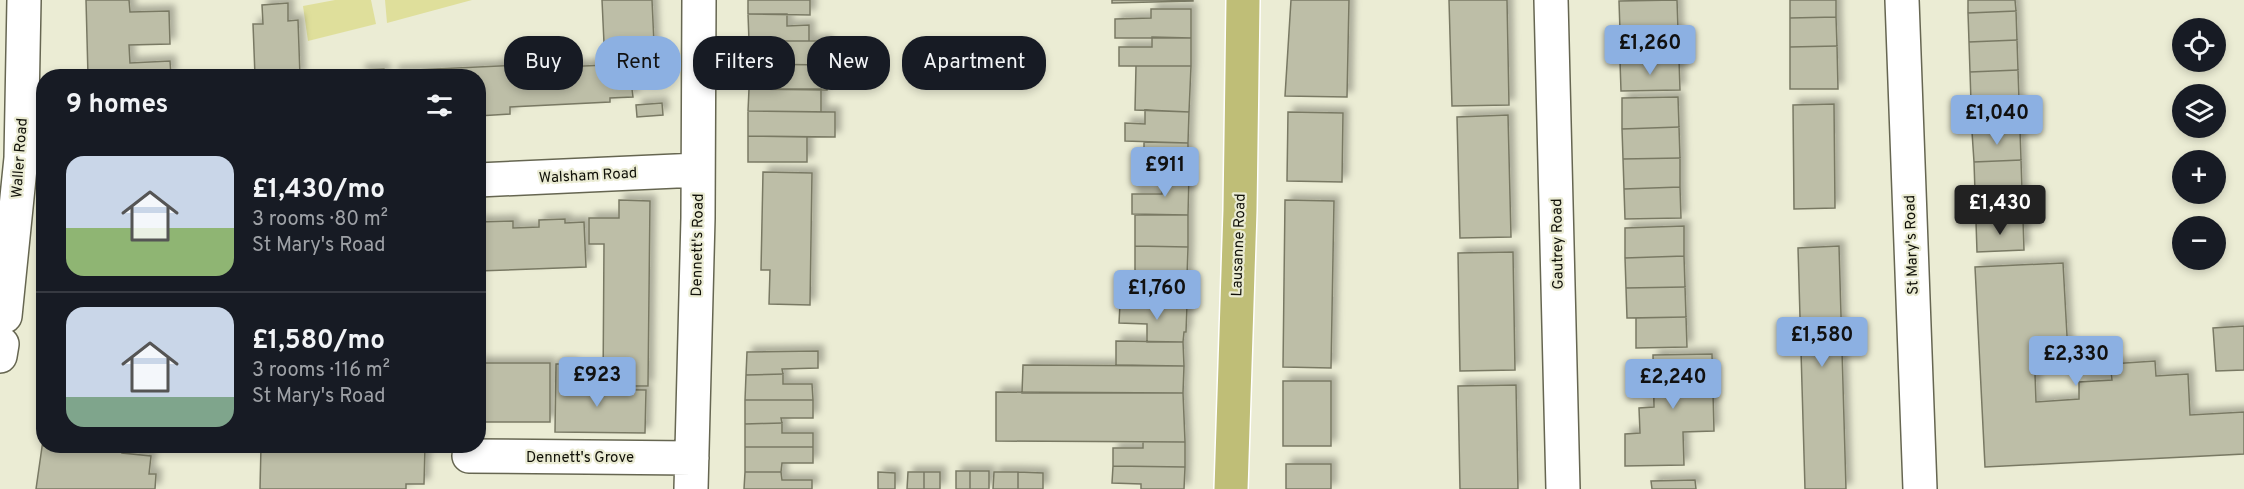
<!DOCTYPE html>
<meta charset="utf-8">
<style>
:root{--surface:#171b24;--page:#242831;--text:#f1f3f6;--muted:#9ea1a6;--line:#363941;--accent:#8cb0e2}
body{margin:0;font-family:Overpass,sans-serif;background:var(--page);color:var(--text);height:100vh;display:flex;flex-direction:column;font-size:22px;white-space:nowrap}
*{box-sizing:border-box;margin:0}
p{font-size:20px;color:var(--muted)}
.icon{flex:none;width:33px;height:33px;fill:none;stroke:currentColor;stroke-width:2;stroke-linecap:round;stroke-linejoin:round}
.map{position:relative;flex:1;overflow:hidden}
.drawer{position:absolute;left:36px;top:69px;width:450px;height:384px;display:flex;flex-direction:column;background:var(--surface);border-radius:24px;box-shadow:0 3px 9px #0003}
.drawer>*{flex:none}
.banner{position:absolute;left:504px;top:36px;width:570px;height:54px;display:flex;gap:12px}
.fabs{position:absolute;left:2172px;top:18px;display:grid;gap:12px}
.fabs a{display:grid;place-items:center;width:54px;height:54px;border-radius:50%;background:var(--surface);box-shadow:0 3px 9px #0003;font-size:30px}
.price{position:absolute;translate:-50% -51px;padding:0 14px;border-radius:6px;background:var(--accent);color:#111;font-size:20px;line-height:39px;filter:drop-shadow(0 2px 3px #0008)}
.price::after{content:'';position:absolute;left:50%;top:36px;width:18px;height:14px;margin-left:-9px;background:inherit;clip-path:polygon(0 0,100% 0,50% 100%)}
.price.active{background:#222;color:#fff}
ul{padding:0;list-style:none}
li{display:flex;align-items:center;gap:18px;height:150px;padding:0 30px}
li+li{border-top:2px solid var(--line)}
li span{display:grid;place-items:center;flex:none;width:168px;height:120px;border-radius:18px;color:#555}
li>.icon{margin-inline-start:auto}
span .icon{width:72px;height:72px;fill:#fffc;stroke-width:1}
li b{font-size:26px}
h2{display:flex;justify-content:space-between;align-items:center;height:72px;padding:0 30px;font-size:26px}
.chip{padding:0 21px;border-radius:24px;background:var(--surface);box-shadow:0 3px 9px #0003;font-size:21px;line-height:54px}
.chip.active{background:var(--accent);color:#111}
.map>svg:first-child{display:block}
.green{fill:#dfdf9b}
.building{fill:#bdbea7;stroke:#797964;stroke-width:1.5;filter:url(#shadow)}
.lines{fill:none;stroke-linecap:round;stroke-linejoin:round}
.minor-casing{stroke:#666651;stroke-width:36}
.primary-casing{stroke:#fff;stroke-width:36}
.minor{stroke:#fff;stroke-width:33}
.primary{stroke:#bfbe77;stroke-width:33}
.labels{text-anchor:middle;stroke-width:4.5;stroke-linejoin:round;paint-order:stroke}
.street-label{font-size:15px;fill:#111109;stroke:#ebecd4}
</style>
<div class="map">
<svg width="2244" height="489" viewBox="0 0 2244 489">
<defs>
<filter id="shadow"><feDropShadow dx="5.5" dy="-5.5" stdDeviation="3" flood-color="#0004"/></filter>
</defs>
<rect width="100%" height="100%" fill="#ebecd4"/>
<!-- green -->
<path class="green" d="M335 0H371L376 24 308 41 303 6Z
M385 0H472L387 23Z"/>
<!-- building -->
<path class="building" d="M86 0H129L130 12 169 11 170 44 129 45 130 63 170 61 171 76H88Z
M602 0H652L656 87 632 89 633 97 610 98V102L510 107V114L478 116V76H393V71L518 65 519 69 605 65Z
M748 0H810V15L748 14Z
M1112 0H1193V1L1112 3Z
M1291 0H1349L1347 97 1285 96Z
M1449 0H1507L1509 105 1452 106Z
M1677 0 1678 30 1620 31 1619 1Z
M1790 0H1836V17L1790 18Z
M1968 0H2015L2016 11 1968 13Z
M288 3V21L298 20 300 76H255L253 24H263L262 5Z
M1151 9H1191V38H1115V19L1151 18Z
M2016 11 2017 40 1969 42 1968 13Z
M748 14H787V26L809 25V41H749Z
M1836 17 1837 46 1790 47V18Z
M1678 30 1679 60 1620 61V31Z
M1152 37 1191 38V66H1119V47H1152Z
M2017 40 2018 70 1970 72 1969 42Z
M749 41H827V65L748 64Z
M1837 46 1838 89H1790V47Z
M1679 60 1680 90 1621 91 1620 61Z
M748 64 827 65V90L749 89Z
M1136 66H1191L1189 112 1135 110Z
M384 69 385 76H361L360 70Z
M2018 70 2019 100 1971 102 1970 72Z
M749 89H821V112L748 111Z
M1678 97 1679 127 1622 129V98Z
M2019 100 2020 130 1972 132 1971 102Z
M662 103 663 115 637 117 636 105Z
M1834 104 1835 208 1794 209 1793 105Z
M1145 110 1189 112 1188 143 1125 141V123L1145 124Z
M748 111 835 112V137L748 136Z
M1288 112 1343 113 1342 182 1287 181Z
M1508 115 1511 237 1460 238 1457 117Z
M1679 127 1680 158 1623 159 1622 129Z
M2020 130 2021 160 1974 162 1972 132Z
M748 136 807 137V162H748Z
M1144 142 1188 143V169L1134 168V155H1144Z
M1680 158V187L1624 189 1623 159Z
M2021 160 2022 190 1975 192 1974 162Z
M763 172 812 173 810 305 769 304 770 270H761Z
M1162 174 1189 175 1188 215 1132 214V194H1162Z
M1680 187 1681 218 1625 219 1624 189Z
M2022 190 2023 220 1976 222 1975 192Z
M619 200 650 201 648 386H603L604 244H589V218H619Z
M1285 200 1334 201 1331 368 1283 367Z
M1135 215H1188V247L1135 246Z
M565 219V223L584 222 586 267 478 271V222L513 221V228L539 227V220Z
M2023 220 2024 250 1977 252 1976 222Z
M1684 226V256L1625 258V228Z
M1135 246 1188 247 1187 277 1135 276Z
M1839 246 1846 489H1805L1798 248Z
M1513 252 1515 370 1460 371 1458 253Z
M1684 256 1685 287 1626 288 1625 258Z
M2063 263 2069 372 2035 374 2036 402 2079 399V382L2112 380 2110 364 2155 361 2156 376 2188 374 2190 415 2244 412V454L1985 467 1975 267Z
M1147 276 1187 277V305L1120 304 1121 288 1147 289Z
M1685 287 1686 317 1627 318 1626 288Z
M1120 304 1187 305 1186 332H1184L1183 342H1147V324L1119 323Z
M1686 317 1687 347 1636 348V318Z
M2244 326V370L2216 371 2213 328Z
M1116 341 1183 342 1184 366 1116 365Z
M818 351V368L782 369 783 374 746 375 747 352Z
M1712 354 1714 431 1683 432 1684 465 1625 466V434L1640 433 1639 408 1654 407 1653 355Z
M478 363H550V422H478Z
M556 364H572V389L646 390 645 433 555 432Z
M1023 365 1184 366 1183 393H1022Z
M783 374V384H812L813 400H745L746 375Z
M1283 381H1331V446H1283Z
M1516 385 1518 489H1460L1458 386Z
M996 392 1183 393 1185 442 996 441Z
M745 400H813V418H781L782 423 745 424Z
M782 423V433H813V447H745V424Z
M44 433V446H123L122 453 151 456 149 474H156L155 489H36Z
M1143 442H1185V467L1113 466V448H1143Z
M261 446H425L424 484H406V489H260Z
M745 447H813V463H782L781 472H745Z
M1286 464H1331V489H1286Z
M1113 466 1185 467 1184 489H1141V484L1112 483Z
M956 471H970V489H956Z
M970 471H989V489H970Z
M745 472H781L782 480H812V489H744Z
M878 472 895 473V489H878Z
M908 472H924V489H907Z
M924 472H940V489H924Z
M994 472H1018V489H993Z
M1018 472 1043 473V489H1018Z
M1695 480 1696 489H1652L1651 481Z"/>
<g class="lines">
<defs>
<path id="minor" d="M1551 0 1563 489
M1902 0 1920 489
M478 180 698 170
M5 316 21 158 24 0
M0 356 2 344
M469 456 692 458
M691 489 698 218 699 0"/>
<path id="primary" d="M1231 489 1240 210 1243 0"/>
</defs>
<!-- minor casing -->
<use href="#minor" class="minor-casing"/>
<!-- primary casing -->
<use href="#primary" class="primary-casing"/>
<!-- minor -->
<use href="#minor" class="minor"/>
<!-- primary -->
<use href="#primary" class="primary"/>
</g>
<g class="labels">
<!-- street labels -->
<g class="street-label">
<text transform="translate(19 158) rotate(-86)" y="5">Waller Road</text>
<text transform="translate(588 175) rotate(-3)" y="5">Walsham Road</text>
<text transform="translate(1557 244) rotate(-91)" y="5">Gautrey Road</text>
<text transform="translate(697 245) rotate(-89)" y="5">Dennett's Road</text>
<text transform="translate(1238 245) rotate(-88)" y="5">Lausanne Road</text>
<text transform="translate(1911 245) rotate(-92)" y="5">St Mary's Road</text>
<text x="580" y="462">Dennett's Grove</text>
</g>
</g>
</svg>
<div class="fabs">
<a><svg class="icon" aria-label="locate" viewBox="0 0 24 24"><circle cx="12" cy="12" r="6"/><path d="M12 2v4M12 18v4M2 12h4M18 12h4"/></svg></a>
<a><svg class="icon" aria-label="layers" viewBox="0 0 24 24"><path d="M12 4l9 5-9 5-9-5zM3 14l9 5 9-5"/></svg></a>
<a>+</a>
<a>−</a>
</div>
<b class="price" style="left:1650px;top:76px">£1,260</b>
<b class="price" style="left:1997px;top:146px">£1,040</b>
<b class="price" style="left:1165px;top:198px">£911</b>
<b class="price active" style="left:2000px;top:236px">£1,430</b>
<b class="price" style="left:1157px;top:321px">£1,760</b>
<b class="price" style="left:1822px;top:368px">£1,580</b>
<b class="price" style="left:2076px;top:387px">£2,330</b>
<b class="price" style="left:597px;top:408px">£923</b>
<b class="price" style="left:1673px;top:410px">£2,240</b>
<div class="banner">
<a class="chip">Buy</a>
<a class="chip active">Rent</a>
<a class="chip">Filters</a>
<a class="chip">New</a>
<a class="chip">Apartment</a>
</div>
<section class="drawer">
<h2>9 homes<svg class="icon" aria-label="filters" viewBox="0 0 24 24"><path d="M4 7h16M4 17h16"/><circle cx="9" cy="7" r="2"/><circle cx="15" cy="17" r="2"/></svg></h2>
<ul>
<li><span style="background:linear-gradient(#c9d6e8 60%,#8fb573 0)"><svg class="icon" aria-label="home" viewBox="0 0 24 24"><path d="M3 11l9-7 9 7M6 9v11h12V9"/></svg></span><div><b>£1,430/mo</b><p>3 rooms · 80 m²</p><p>St Mary's Road</p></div></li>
<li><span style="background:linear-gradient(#c9d6e8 75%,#7fa58c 0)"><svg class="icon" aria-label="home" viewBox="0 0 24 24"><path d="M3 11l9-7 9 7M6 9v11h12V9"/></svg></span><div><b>£1,580/mo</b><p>3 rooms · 116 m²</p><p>St Mary's Road</p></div></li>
</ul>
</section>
</div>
